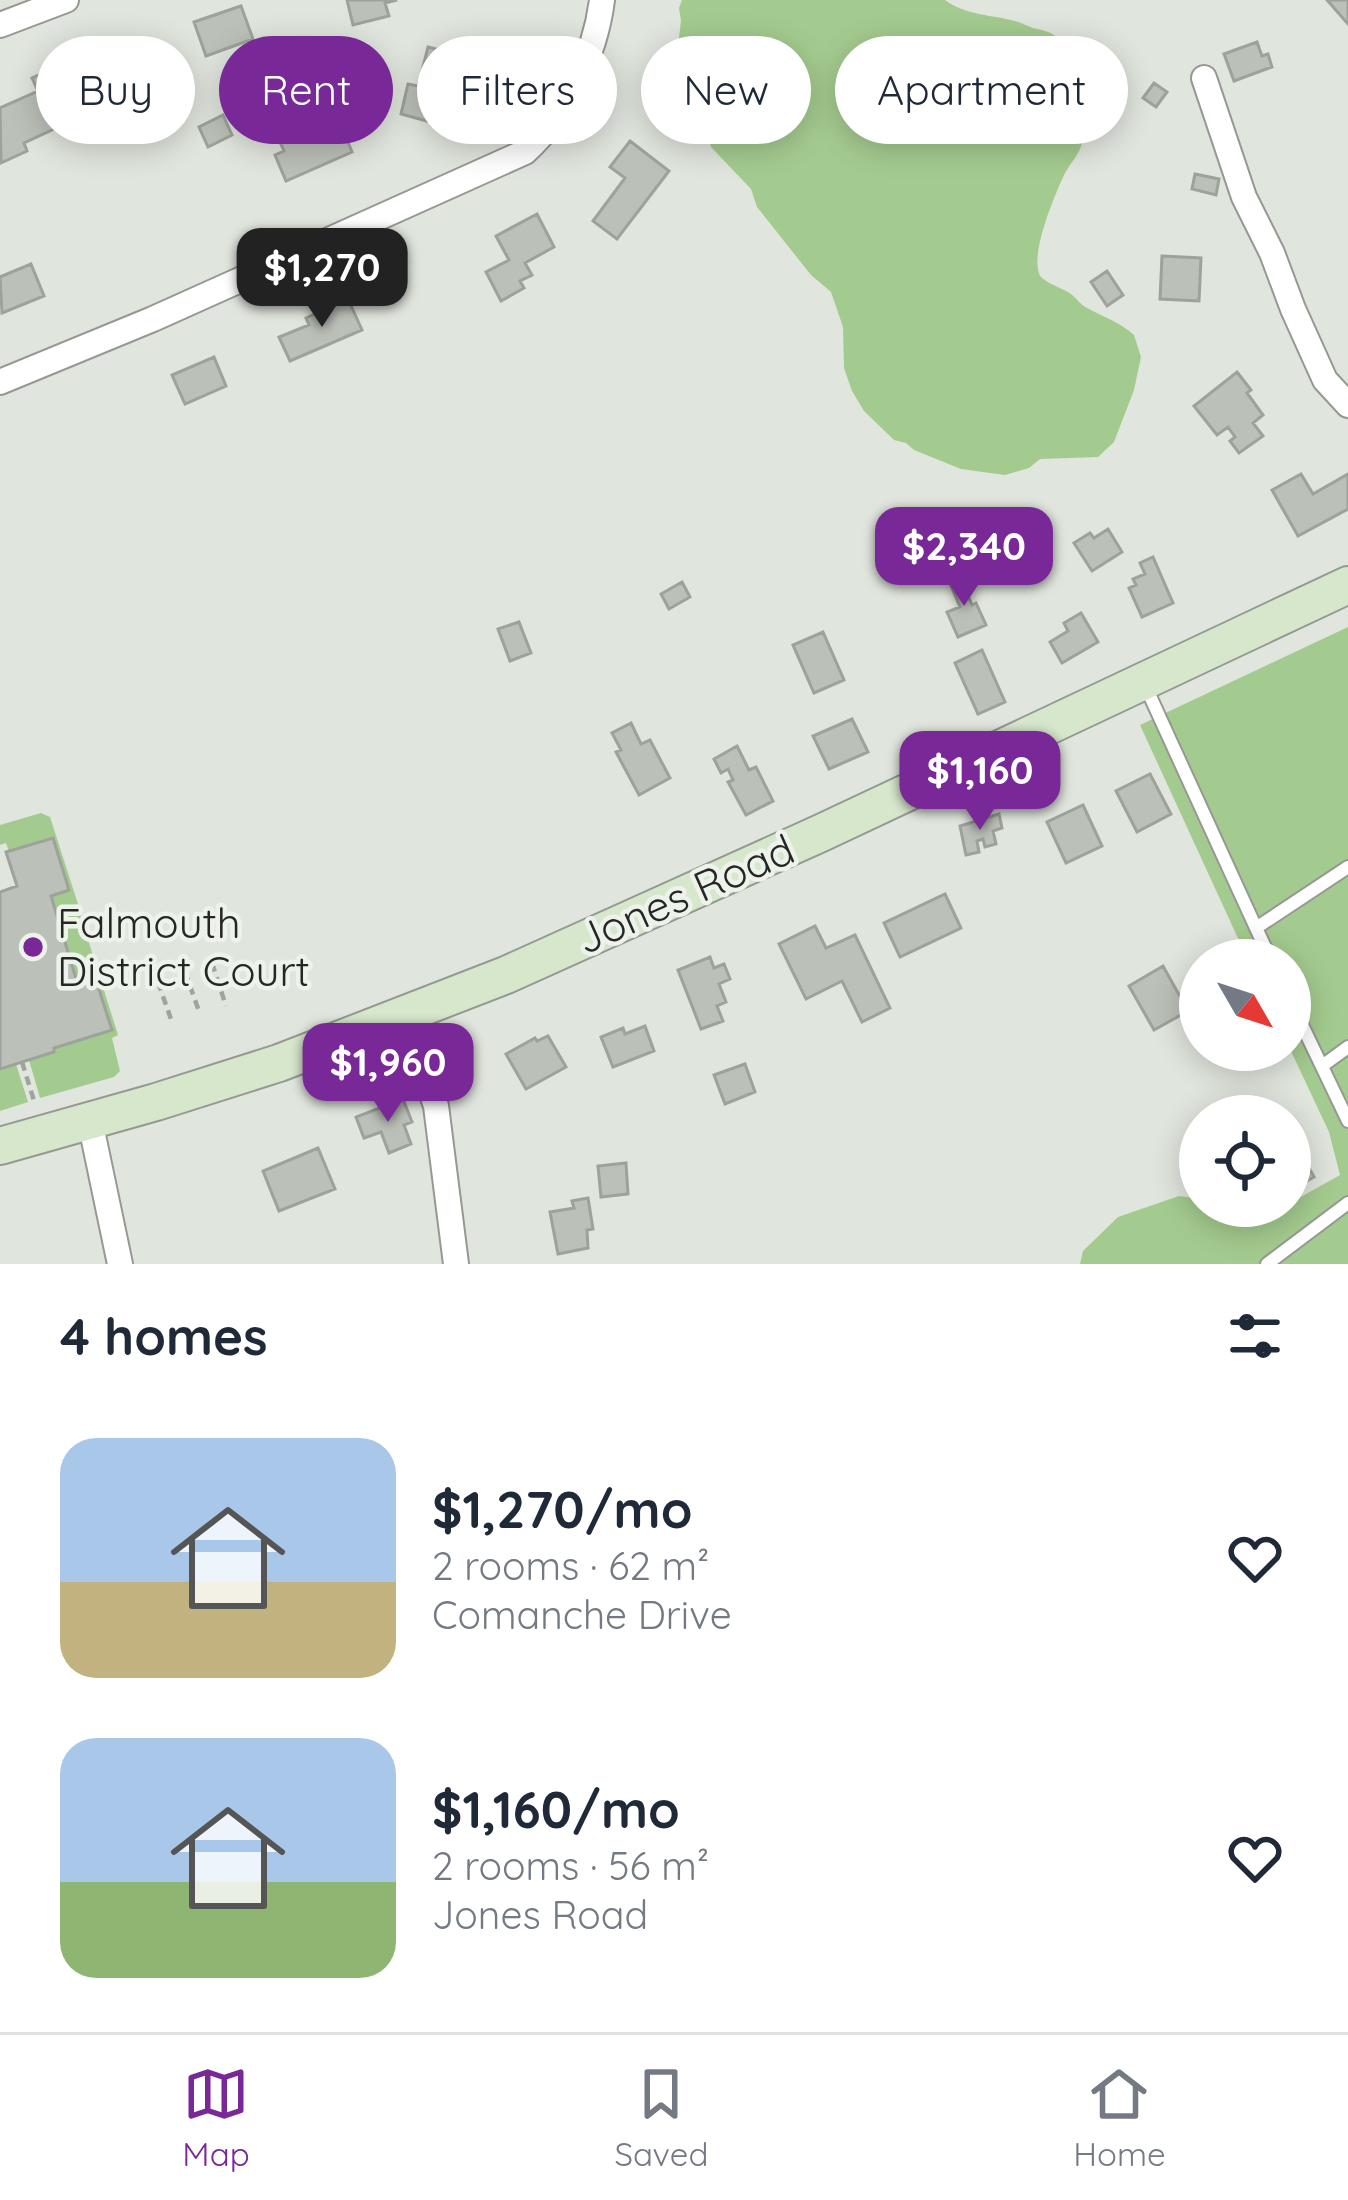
<!DOCTYPE html>
<meta charset="utf-8">
<style>
:root{--surface:#fff;--page:#f2f2f3;--text:#1f2937;--muted:#747a83;--line:#e0e1e3;--accent:#792898}
body{margin:0;font-family:Quicksand,sans-serif;background:var(--page);color:var(--text);height:100vh;display:flex;flex-direction:column;font-size:45px;white-space:nowrap}
*{box-sizing:border-box;margin:0}
p{font-size:39px;color:var(--muted)}
.icon{flex:none;width:66px;height:66px;fill:none;stroke:currentColor;stroke-width:2;stroke-linecap:round;stroke-linejoin:round}
.map{position:relative;height:1264px;overflow:hidden}
.details{display:flex;flex-direction:column;background:var(--surface);flex:1}
.details>*{flex:none}
.guide{position:absolute;left:36px;top:36px;width:1278px;height:108px;display:flex;gap:24px}
.needle{width:78px;rotate:129deg}
.fabs{position:absolute;left:1179px;top:939px;display:grid;gap:24px}
.fabs a{display:grid;place-items:center;width:132px;height:132px;border-radius:50%;background:var(--surface);box-shadow:0 6px 30px #0003;font-size:60px}
.price{position:absolute;translate:-50% -102px;padding:0 27px;border-radius:24px;background:var(--accent);color:#fff;font-size:39px;line-height:78px;filter:drop-shadow(0 3px 6px #0008)}
.price::after{content:'';position:absolute;left:50%;top:72px;width:36px;height:27px;margin-left:-18px;background:inherit;clip-path:polygon(0 0,100% 0,50% 100%)}
.price.selected{background:#222;color:#fff}
ul{padding:0;list-style:none}
li{display:flex;align-items:center;gap:36px;height:300px;padding:0 60px}
li span{display:grid;place-items:center;flex:none;width:336px;height:240px;border-radius:36px;color:#555}
li>.icon{margin-inline-start:auto}
span .icon{width:144px;height:144px;fill:#fffc;stroke-width:1}
li b{font-size:51px}
h2{display:flex;justify-content:space-between;align-items:center;height:144px;padding:0 60px;font-size:51px}
.tag{padding:0 42px;border-radius:54px;background:var(--surface);box-shadow:0 6px 30px #0003;font-size:42px;line-height:108px}
.tag.selected{background:var(--accent);color:#fff}
.tab-bar{display:flex;justify-content:space-around;align-items:center;height:168px;border-top:3px solid var(--line);background:var(--surface);font-size:33px;color:var(--muted)}
.tab-bar a{display:grid;justify-items:center;gap:6px}
.tab-bar .selected{color:var(--accent)}
.map>svg:first-child{display:block}
.green{fill:#a4cb8f}
.building{fill:#bbc0b8;stroke:#9da29a;stroke-width:3}
.lines{fill:none;stroke-linecap:round;stroke-linejoin:round}
.service-casing{stroke:#959992;stroke-width:16}
.minor-casing{stroke:#959992;stroke-width:28}
.secondary-casing{stroke:#959992;stroke-width:40}
.path{stroke:#a0a49e;stroke-width:4.5;stroke-dasharray:9 6;stroke-linecap:butt}
.service{stroke:#fff;stroke-width:12}
.minor{stroke:#fff;stroke-width:24}
.secondary{stroke:#d6e7cc;stroke-width:36}
.poi-dot{fill:#792898;stroke:#edf2eb;stroke-width:4.5}
.labels{text-anchor:middle;stroke-width:9;stroke-linejoin:round;paint-order:stroke}
.street-label{font-size:42px;fill:#252724;stroke:#edf2eb}
.poi-label{font-size:42px;fill:#252724;stroke:#edf2eb;text-anchor:start}
</style>
<div class="map">
<svg width="1348" height="1264" viewBox="0 0 1348 1264">
<rect width="100%" height="100%" fill="#e0e5dd"/>
<!-- green -->
<path class="green" d="M682 0H945C965 15 992 15 1015 21 1021 23 1027 26 1033 28 1042 30 1050 31 1058 38 1088 67 1096 110 1080 149 1076 158 1070 164 1065 173 1056 192 1026 261 1042 278 1049 284 1059 287 1066 291 1075 295 1079 304 1087 308 1102 316 1121 323 1134 335L1141 357 1134 390 1114 442 1098 457 1040 459 1029 468 1005 475 961 469 914 450 906 443 894 440 864 411 852 391 844 368 843 327 831 292 811 275 757 207 751 189 711 147 708 137 693 118 681 72 678 45 681 21 679 8Z
M1348 627V1264H1080L1083 1251 1118 1217 1179 1196 1200 1199V1206H1290V1203L1340 1175 1329 1132 1290 1049V960H1248L1140 725Z
M41 813 50 817 78 904 56 910 51 896 69 890 53 839 9 852 6 843 0 845V825Z
M79 911 118 1035 112 1038 120 1071 114 1077 40 1098 29 1060 54 1053V1048L112 1030 96 977 77 982 57 917Z
M16 1064 28 1102 0 1111V1069Z"/>
<!-- building -->
<path class="building" d="M347 0H397L385 3 389 16 353 25Z
M1327 0H1348V24Z
M241 6 253 39 206 56 194 22Z
M1257 42 1262 56 1268 54 1272 67 1234 81 1224 54Z
M428 47 469 57 456 111 434 106 430 122 401 114 408 84 418 86Z
M76 58 91 93 47 112 54 129 24 143 27 151 1 163 0 108 38 91 32 78Z
M1154 83 1167 92 1156 107 1143 98Z
M121 110H139V126H121Z
M223 115 232 135 208 147 199 127Z
M289 115 300 141 340 123 352 152 286 181 275 155 284 151 271 122Z
M630 141 669 171 617 239 593 221 625 178 610 167Z
M1195 174 1219 179 1216 195 1192 189Z
M537 214 554 247 525 263 532 275 520 281 524 288 501 301 486 272 509 260 496 236Z
M1162 256 1201 258 1199 301 1160 299Z
M31 264 44 296 2 313 0 277Z
M1107 271 1123 295 1107 306 1091 282Z
M348 299 362 330 290 361 279 337 309 325 306 318Z
M214 357 226 386 185 404 172 375Z
M1237 372 1251 390 1247 393 1263 415 1253 423 1263 436 1239 453 1230 441 1235 437 1228 427 1217 435 1194 406Z
M1301 474 1313 494 1348 474V509L1298 536 1272 490Z
M1108 529 1122 552 1092 571 1074 543 1090 533 1094 538Z
M989 537 1000 563 969 576 959 550Z
M1153 557 1173 603 1142 617 1129 588 1136 585 1133 579 1145 574 1140 563Z
M958 571 972 605 976 603 986 625 958 637 947 612 960 607 947 576Z
M682 582 690 597 669 609 661 594Z
M1081 613 1098 642 1062 663 1050 642 1068 631 1064 623Z
M519 622 531 653 510 661 498 629Z
M823 632 844 680 814 693 793 645Z
M982 650 1005 702 978 714 955 663Z
M852 719 868 752 829 769 813 736Z
M631 723 641 744 650 740 670 778 639 795 616 752 621 750 612 733Z
M737 746 749 770 756 767 773 801 746 815 728 782 733 780 728 769 721 773 714 759Z
M1150 774 1171 814 1137 832 1116 791Z
M1083 805 1102 846 1066 863 1047 822Z
M999 814 1002 828 993 831 996 844 985 847 983 839 977 841 979 852 966 855 960 826Z
M53 838 69 890 51 896 77 982 95 977 112 1030 54 1048V1052L0 1069V892L17 886 6 852Z
M945 894 961 928 900 957 884 923Z
M815 926 826 948 855 935 890 1008 862 1022 842 981 806 999 779 944Z
M710 957 714 968 724 964 730 979 719 984 726 1002 717 1006 723 1021 701 1029 678 970Z
M1163 966 1188 1011 1154 1030 1129 986Z
M645 1026 654 1051 613 1067 601 1037 623 1028 625 1034Z
M548 1036 566 1067 526 1089 506 1054 535 1038 537 1041Z
M745 1064 755 1092 725 1104 714 1075Z
M403 1099 412 1122 404 1125 411 1144 389 1153 381 1132 364 1138 356 1117Z
M318 1148 335 1189 279 1211 263 1171Z
M1301 1153 1314 1177 1290 1191V1160Z
M626 1163 628 1194 601 1197 598 1166Z
M588 1198 593 1229 587 1230 588 1248 558 1254 550 1212 574 1208 572 1201Z"/>
<g class="lines">
<defs>
<path id="service" d="M1144 683 1256 928
M1271 960 1256 928 1348 867
M1290 1000 1348 1121
M1322 1066 1348 1047
M1267 1264 1348 1203"/>
<path id="minor" d="M0 25 66 0
M1204 78 1244 197 1272 253 1293 309 1325 380 1348 405
M0 382 153 319 525 152C566 114 595 56 602 0
M405 1015 436 1106 456 1264
M90 1121 120 1264"/>
<path id="secondary" d="M0 1146 156 1102 279 1063 506 975 821 833 1348 585"/>
</defs>
<!-- service casing -->
<use href="#service" class="service-casing"/>
<!-- minor casing -->
<use href="#minor" class="minor-casing"/>
<!-- secondary casing -->
<use href="#secondary" class="secondary-casing"/>
<!-- path -->
<path class="path" d="M212 963 226 1006
M185 972 200 1014
M158 982 172 1022
M22 1062 35 1104"/>
<!-- service -->
<use href="#service" class="service"/>
<!-- minor -->
<use href="#minor" class="minor"/>
<!-- secondary -->
<use href="#secondary" class="secondary"/>
</g>
<!-- markers -->
<circle class="poi-dot" cx="33" cy="947" r="12"/>
<g class="labels">
<!-- street labels -->
<g class="street-label">
<text transform="translate(685 894) rotate(-24)" y="15">Jones Road</text>
</g>
<!-- poi labels -->
<g class="poi-label">
<text x="57" y="938">Falmouth<tspan x="57" dy="48">District Court</tspan></text>
</g>
</g>
</svg>
<div class="fabs">
<a><svg class="needle" viewBox="-14 -14 28 28"><path d="M0-13l5 13h-10z" fill="#e53935"/><path d="M0 13l5-13h-10z" fill="#747a83"/></svg></a>
<a><svg class="icon" aria-label="locate" viewBox="0 0 24 24"><circle cx="12" cy="12" r="6"/><path d="M12 2v4M12 18v4M2 12h4M18 12h4"/></svg></a>
</div>
<b class="price selected" style="left:322px;top:330px">$1,270</b>
<b class="price" style="left:964px;top:609px">$2,340</b>
<b class="price" style="left:980px;top:833px">$1,160</b>
<b class="price" style="left:388px;top:1125px">$1,960</b>
<div class="guide">
<a class="tag">Buy</a>
<a class="tag selected">Rent</a>
<a class="tag">Filters</a>
<a class="tag">New</a>
<a class="tag">Apartment</a>
</div>
</div>
<section class="details">
<h2>4 homes<svg class="icon" aria-label="filters" viewBox="0 0 24 24"><path d="M4 7h16M4 17h16"/><circle cx="9" cy="7" r="2"/><circle cx="15" cy="17" r="2"/></svg></h2>
<ul>
<li><span style="background:linear-gradient(#a9c7e8 60%,#c2b280 0)"><svg class="icon" aria-label="home" viewBox="0 0 24 24"><path d="M3 11l9-7 9 7M6 9v11h12V9"/></svg></span><div><b>$1,270/mo</b><p>2 rooms · 62 m²</p><p>Comanche Drive</p></div><svg class="icon" aria-label="heart" viewBox="0 0 24 24"><path d="M12 20l-8-8c-3-5 5-10 8-4 3-6 11-1 8 4z"/></svg></li>
<li><span style="background:linear-gradient(#a9c7e8 60%,#8fb573 0)"><svg class="icon" aria-label="home" viewBox="0 0 24 24"><path d="M3 11l9-7 9 7M6 9v11h12V9"/></svg></span><div><b>$1,160/mo</b><p>2 rooms · 56 m²</p><p>Jones Road</p></div><svg class="icon" aria-label="heart" viewBox="0 0 24 24"><path d="M12 20l-8-8c-3-5 5-10 8-4 3-6 11-1 8 4z"/></svg></li>
</ul>
</section>
<nav class="tab-bar">
<a class="selected"><svg class="icon" aria-label="map" viewBox="0 0 24 24"><path d="M3 6l6-2 6 2 6-2v14l-6 2-6-2-6 2zM9 4v14M15 6v14"/></svg>Map</a>
<a><svg class="icon" aria-label="saved" viewBox="0 0 24 24"><path d="M7 4h10v16l-5-4-5 4z"/></svg>Saved</a>
<a><svg class="icon" aria-label="home" viewBox="0 0 24 24"><path d="M3 11l9-7 9 7M6 9v11h12V9"/></svg>Home</a>
</nav>
